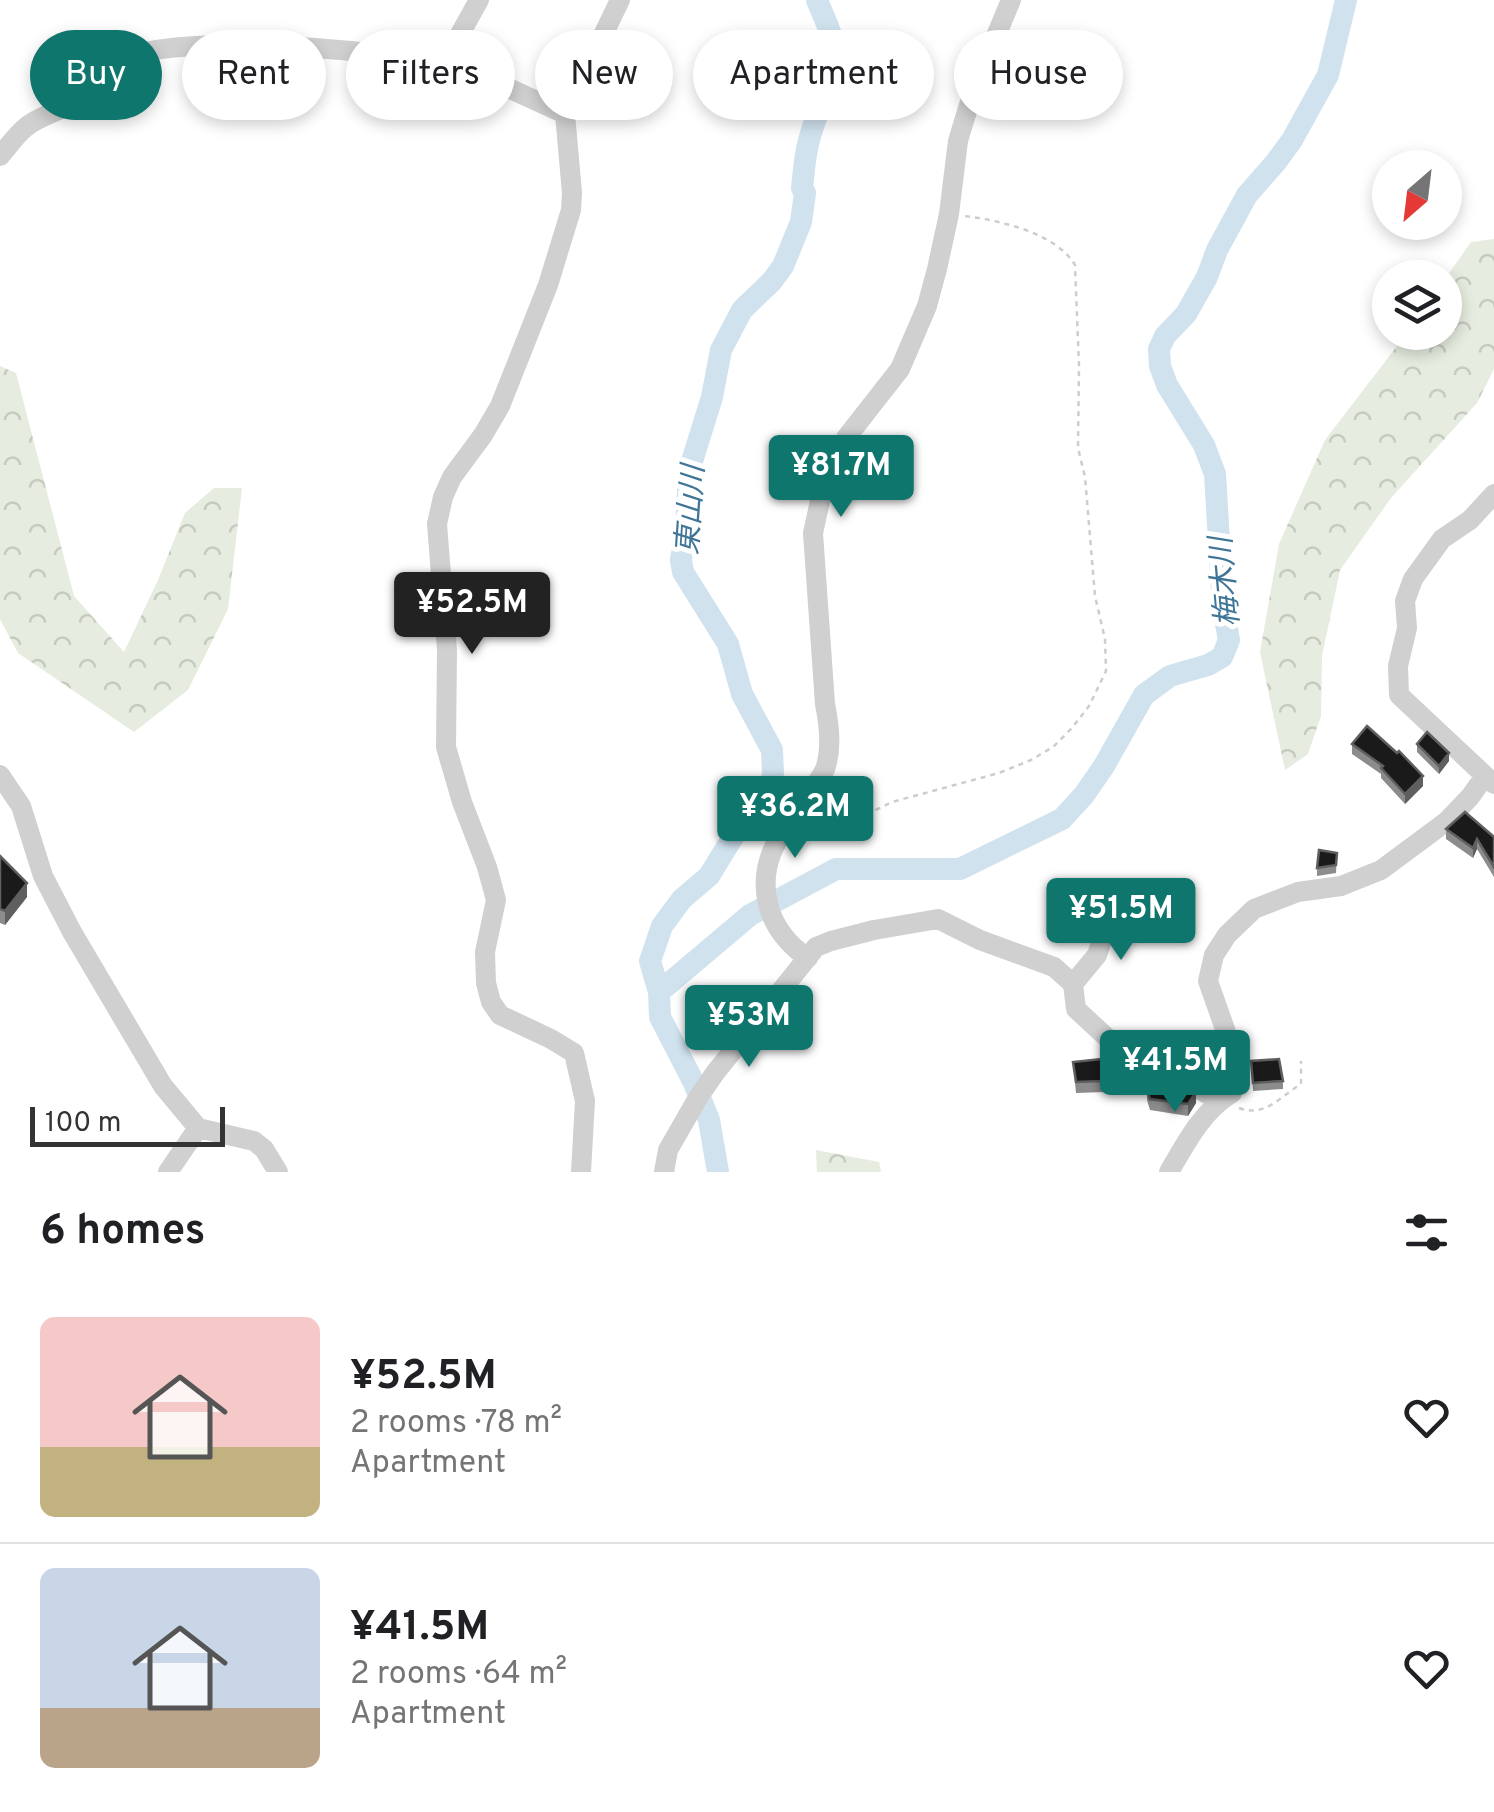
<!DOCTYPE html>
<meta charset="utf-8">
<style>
:root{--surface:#fff;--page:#f2f2f2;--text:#202124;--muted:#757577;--line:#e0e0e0;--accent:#0f766e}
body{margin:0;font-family:Overpass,"Noto Sans JP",sans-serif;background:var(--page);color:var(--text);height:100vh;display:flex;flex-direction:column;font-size:38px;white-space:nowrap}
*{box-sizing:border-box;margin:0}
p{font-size:32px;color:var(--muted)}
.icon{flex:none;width:55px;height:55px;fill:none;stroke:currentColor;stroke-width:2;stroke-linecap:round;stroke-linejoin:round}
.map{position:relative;height:1172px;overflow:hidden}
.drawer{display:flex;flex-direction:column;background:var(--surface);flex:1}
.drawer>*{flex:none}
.hud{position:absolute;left:30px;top:30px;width:1435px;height:90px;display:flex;gap:20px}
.needle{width:65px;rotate:208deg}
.tools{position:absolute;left:1372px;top:150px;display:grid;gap:20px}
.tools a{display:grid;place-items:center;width:90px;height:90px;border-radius:50%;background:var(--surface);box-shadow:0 5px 15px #0003;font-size:50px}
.scale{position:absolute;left:30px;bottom:25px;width:195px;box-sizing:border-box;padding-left:10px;border:5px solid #333;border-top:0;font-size:28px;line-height:35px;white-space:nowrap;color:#333;-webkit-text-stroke:8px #fff;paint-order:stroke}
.price{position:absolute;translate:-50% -85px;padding:0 22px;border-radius:10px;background:var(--accent);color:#fff;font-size:32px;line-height:65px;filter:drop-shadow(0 2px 5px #0008)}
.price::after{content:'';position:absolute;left:50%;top:60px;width:30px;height:22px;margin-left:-15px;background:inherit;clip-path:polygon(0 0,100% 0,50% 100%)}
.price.current{background:#222;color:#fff}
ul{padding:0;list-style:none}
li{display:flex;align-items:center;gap:30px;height:250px;padding:0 40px}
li+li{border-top:2px solid var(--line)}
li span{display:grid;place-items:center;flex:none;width:280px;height:200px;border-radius:15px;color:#555}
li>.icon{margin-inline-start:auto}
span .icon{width:120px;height:120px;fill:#fffc;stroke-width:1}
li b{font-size:42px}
h2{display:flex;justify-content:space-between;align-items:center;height:120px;padding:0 40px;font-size:42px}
.tag{padding:0 35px;border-radius:45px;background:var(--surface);box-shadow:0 5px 15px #0003;font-size:35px;line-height:90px}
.tag.current{background:var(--accent);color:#fff}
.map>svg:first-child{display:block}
.forest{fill:url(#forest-crowns)}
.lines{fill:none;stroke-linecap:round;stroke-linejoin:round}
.river{stroke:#cfe2ee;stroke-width:22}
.path{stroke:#cdcdcd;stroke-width:2.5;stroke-dasharray:5 5;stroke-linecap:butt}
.minor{stroke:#d0d0d0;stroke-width:20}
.wall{fill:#8c8c8c}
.shaded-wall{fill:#5f5f5f}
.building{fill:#1a1a1a;stroke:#5f5f5f;stroke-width:2.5}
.labels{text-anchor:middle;stroke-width:10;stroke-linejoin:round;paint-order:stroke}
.water-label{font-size:30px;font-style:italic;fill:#3f7597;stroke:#fff}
</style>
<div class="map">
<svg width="1494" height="1172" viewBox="0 0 1494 1172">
<defs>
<pattern id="forest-crowns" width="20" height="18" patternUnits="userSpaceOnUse" patternTransform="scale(2.5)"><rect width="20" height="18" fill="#e6ecdf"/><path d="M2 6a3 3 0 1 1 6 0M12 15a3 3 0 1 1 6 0" fill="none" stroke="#c6cbc0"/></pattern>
</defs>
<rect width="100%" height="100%" fill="#fff"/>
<!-- forest -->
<path class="forest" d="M1494 239V369L1477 403 1391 498 1340 570 1322 656 1321 716 1308 754 1285 770 1260 652 1279 544 1325 440 1407 333 1445 332V279L1471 242Z
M0 366 16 373 74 596 124 652 158 580 185 513 214 488H242L228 609 188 690 134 732 18 653 0 619Z
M816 1150 879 1162 881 1172H817Z"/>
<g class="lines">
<!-- river -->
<path class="river" d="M659 992 750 915 836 869H960L1062 819 1084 795 1104 766 1144 695 1170 676 1208 665 1222 657 1229 640 1223 608 1215 474 1204 445 1167 385 1160 366 1159 349 1165 336 1186 314 1207 277 1217 250 1247 195 1276 162 1292 140 1328 75 1346 0
M718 1172 709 1120 694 1083 660 1017 659 992 650 961 662 926 682 899 709 876 736 832 757 814 766 803 773 774 772 750 742 694 728 644 683 572 681 560 686 530 689 471 712 397 721 350 742 310 772 281 783 266 801 222 805 193 802 188C804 168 806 146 813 127 821 100 839 73 833 44 831 29 822 14 817 0"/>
<!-- path -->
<path class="path" d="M802 831 813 836 855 820 892 802 999 773 1031 760 1053 747 1072 728 1089 706 1106 671 1105 639 1095 596 1085 477 1078 448 1079 366 1075 265C1056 233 999 220 964 216
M1239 1108C1265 1118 1281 1096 1301 1084V1061"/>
<!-- minor -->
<path class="minor" d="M445 59 565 114
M0 156C8 147 16 135 26 127 39 116 59 112 73 102 87 91 96 73 111 64 161 34 319 47 378 54 399 56 418 64 439 63L455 43 479 0
M0 775 21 806 43 876 72 932 163 1086 198 1128 254 1141 264 1149 278 1172
M1494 784 1399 695 1398 666 1407 628 1405 601 1413 579 1442 539 1470 520 1494 494
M808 958C789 946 773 926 768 904 757 857 785 829 810 792 815 784 824 775 826 766 832 746 829 724 825 704L813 533 822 492 846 438 900 369 927 306 937 269 949 214 958 141 964 121 975 86 1011 0
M1073 984 1097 955 1112 910
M168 1172 198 1128
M581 1172 585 1101 574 1053 551 1039 500 1015 491 1002 486 983 485 952 496 900 487 867 462 802 446 747 447 650 437 524 443 497 452 477 483 435 500 406 548 285 571 210 572 193 565 114 620 0
M664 1172 668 1150 699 1096 715 1073 816 947 831 941 874 930 938 919 980 940 1054 967 1073 984 1076 1009 1117 1047 1175 1074 1212 1097 1234 1085
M1169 1172C1186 1143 1202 1111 1232 1093L1238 1066 1208 981 1214 955 1227 935 1254 909 1298 892 1341 886 1381 870 1447 821 1470 797 1485 776"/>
</g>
<!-- wall -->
<path class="wall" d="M1352 744 1397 753 1423 786 1405 804 1381 778V774L1352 754Z
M1417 744 1449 761 1439 774 1417 752Z
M1446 829 1494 837V877L1477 849 1473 858 1446 839Z
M1337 853 1336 873 1317 876V868Z
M0 856 27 897 5 925 0 923Z
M1134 1059V1091L1076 1093 1073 1062Z
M1251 1061 1283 1081V1089L1253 1091Z
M1157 1076 1196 1103 1188 1116 1150 1110 1147 1100V1088H1157Z"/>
<!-- shaded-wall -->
<path class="shaded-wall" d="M1449 753V761L1439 774V766Z
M1423 776V786L1405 804V794Z
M1477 839V849L1473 858V848Z
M27 883V897L5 925V911Z
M1196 1092V1103L1188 1116V1104Z"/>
<!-- building -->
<path class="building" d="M1367 726 1397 753 1399 751 1423 776 1405 794 1381 768 1383 766 1352 744Z
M1427 732 1449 753 1439 766 1417 744Z
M1465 812 1494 837V867L1477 839 1473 848 1446 829Z
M1319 850 1337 853 1336 865 1317 868Z
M0 856 27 883 5 911 0 909Z
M1129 1056 1134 1059V1080L1076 1082 1073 1062Z
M1279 1059 1283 1081 1253 1083 1251 1061Z
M1157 1076 1181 1082 1196 1092 1188 1104 1150 1099 1147 1088H1161Z"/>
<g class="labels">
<!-- water labels -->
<g class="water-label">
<text transform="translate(690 510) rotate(-86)" y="10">東山川</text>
<text transform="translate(1224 582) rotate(-95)" y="10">梅木川</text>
</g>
</g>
</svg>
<div class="tools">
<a><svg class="needle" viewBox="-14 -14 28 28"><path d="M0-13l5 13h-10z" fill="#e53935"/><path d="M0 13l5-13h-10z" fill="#757577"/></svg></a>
<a><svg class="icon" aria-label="layers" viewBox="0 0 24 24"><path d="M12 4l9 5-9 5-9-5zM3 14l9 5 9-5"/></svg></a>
</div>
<div class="scale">100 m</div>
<b class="price" style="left:841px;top:520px">¥81.7M</b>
<b class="price current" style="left:472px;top:657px">¥52.5M</b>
<b class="price" style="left:795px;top:861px">¥36.2M</b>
<b class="price" style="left:1121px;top:963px">¥51.5M</b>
<b class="price" style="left:749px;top:1070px">¥53M</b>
<b class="price" style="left:1175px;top:1115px">¥41.5M</b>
<div class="hud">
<a class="tag current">Buy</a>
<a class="tag">Rent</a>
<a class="tag">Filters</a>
<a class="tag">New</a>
<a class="tag">Apartment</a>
<a class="tag">House</a>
</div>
</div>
<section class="drawer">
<h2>6 homes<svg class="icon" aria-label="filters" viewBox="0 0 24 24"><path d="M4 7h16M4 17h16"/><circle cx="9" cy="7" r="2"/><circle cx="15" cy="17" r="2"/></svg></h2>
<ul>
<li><span style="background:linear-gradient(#f6c9c9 65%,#c2b280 0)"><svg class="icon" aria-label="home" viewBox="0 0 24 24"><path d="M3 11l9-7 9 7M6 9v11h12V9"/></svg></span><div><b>¥52.5M</b><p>2 rooms · 78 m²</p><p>Apartment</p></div><svg class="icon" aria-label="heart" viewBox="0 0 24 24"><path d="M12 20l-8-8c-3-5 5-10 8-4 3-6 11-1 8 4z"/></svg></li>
<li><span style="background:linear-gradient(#c9d6e8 70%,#b9a48a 0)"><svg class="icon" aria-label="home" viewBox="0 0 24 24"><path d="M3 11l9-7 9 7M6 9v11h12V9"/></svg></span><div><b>¥41.5M</b><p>2 rooms · 64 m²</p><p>Apartment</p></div><svg class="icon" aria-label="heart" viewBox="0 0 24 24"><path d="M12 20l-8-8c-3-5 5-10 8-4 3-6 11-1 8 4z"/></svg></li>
</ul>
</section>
